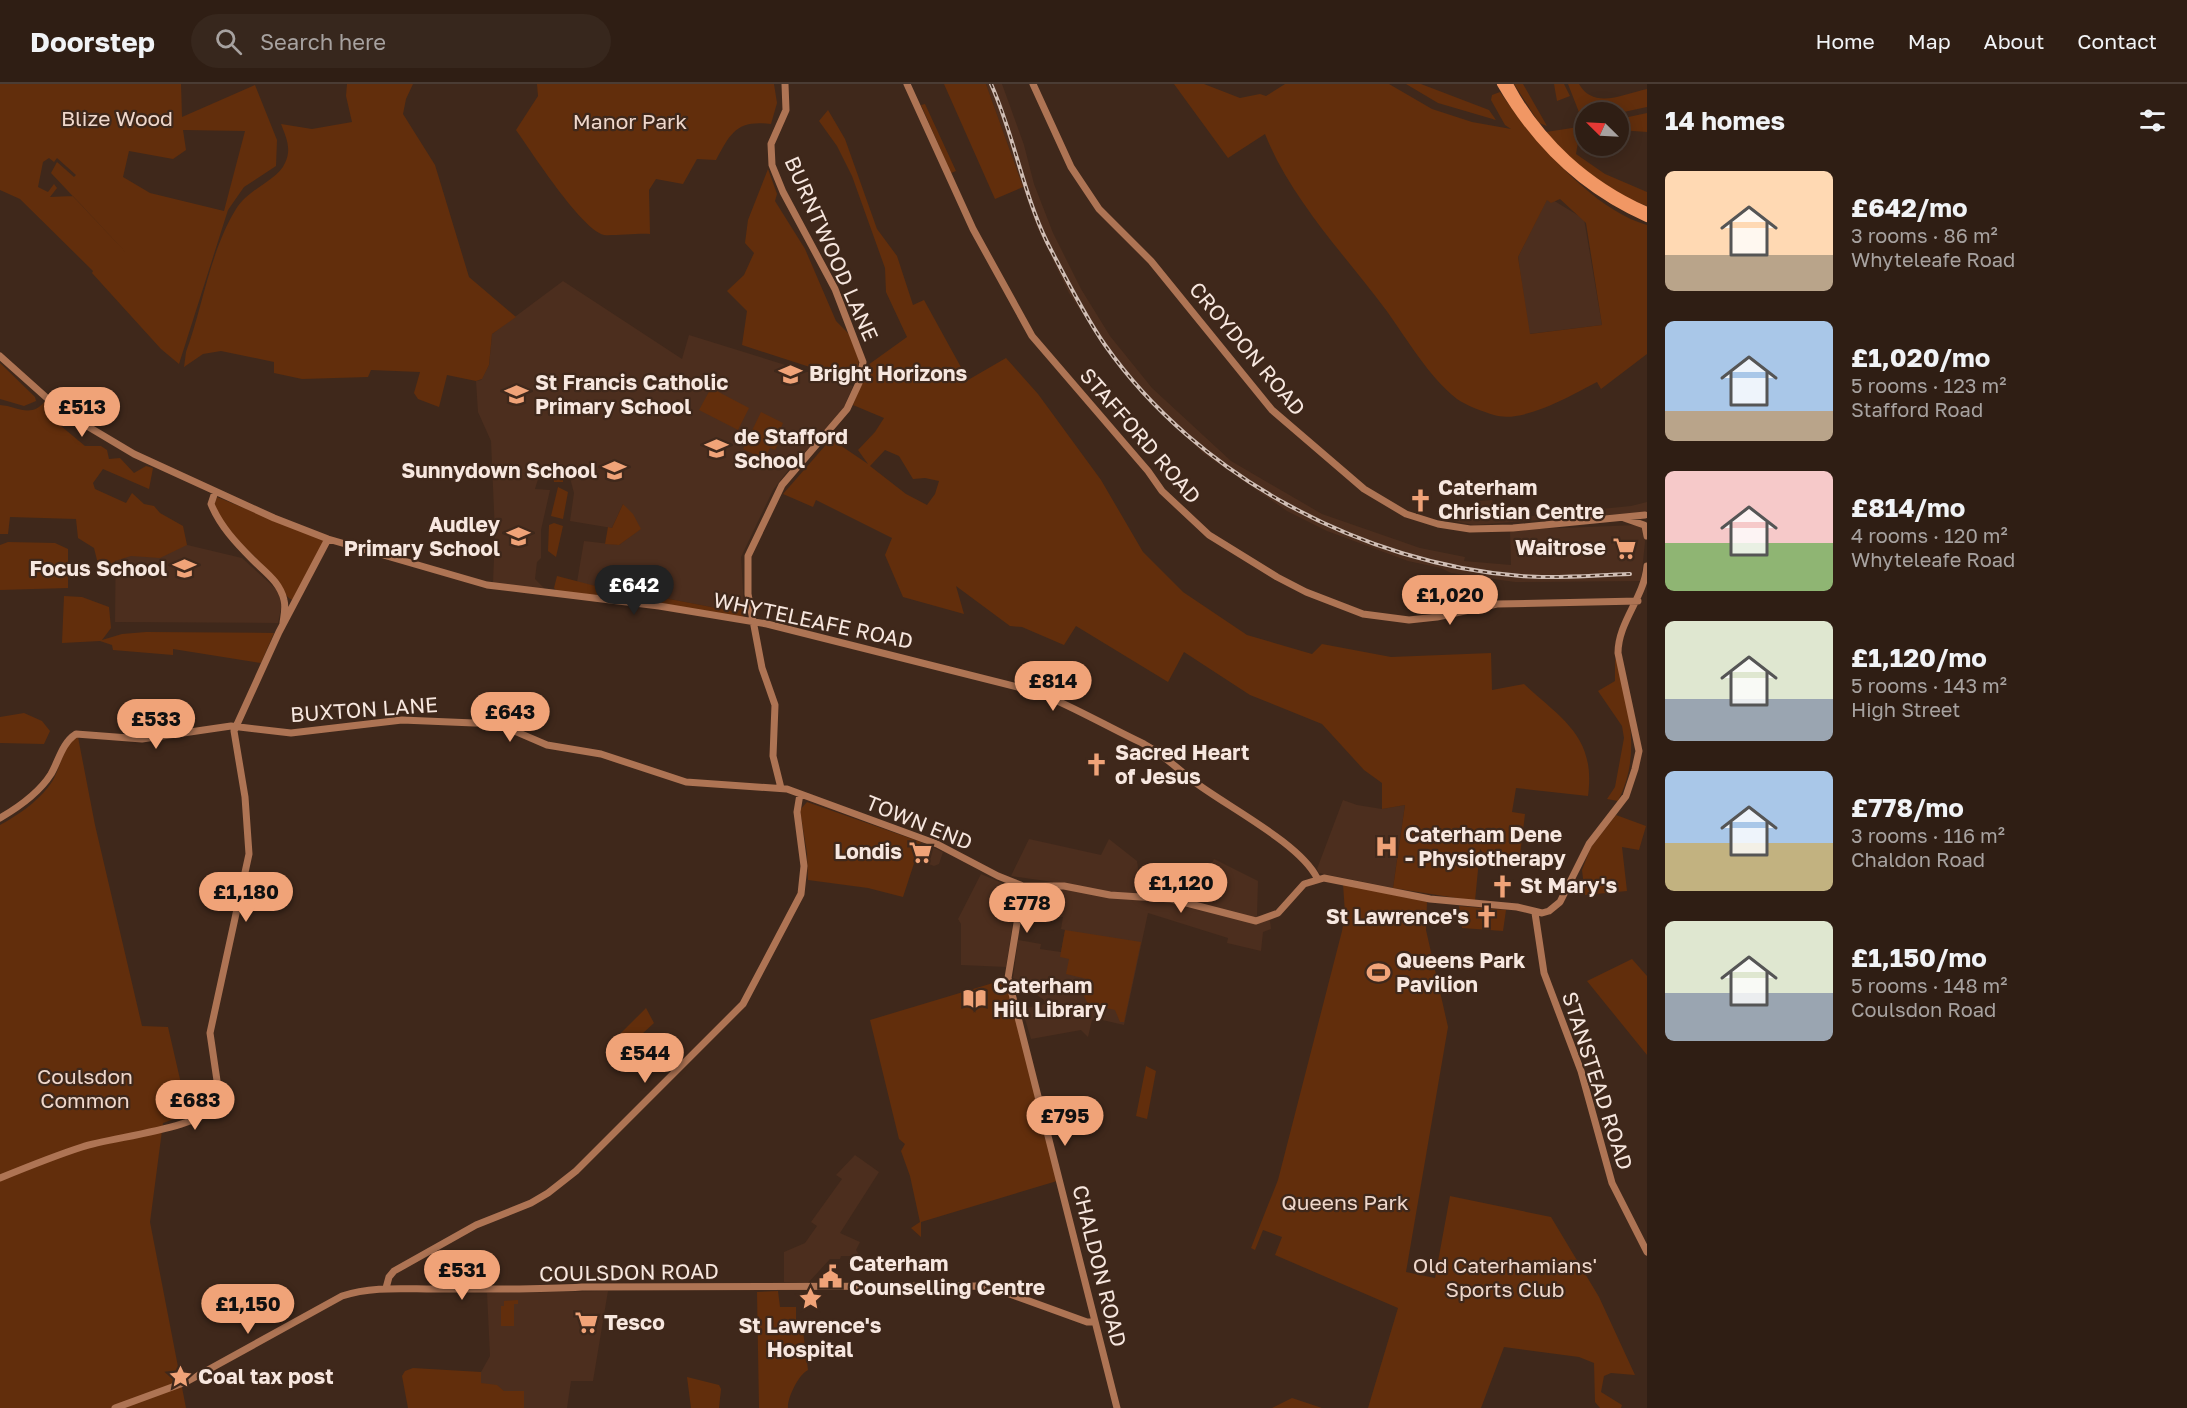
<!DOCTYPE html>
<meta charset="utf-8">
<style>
:root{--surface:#2f1e14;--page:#37271d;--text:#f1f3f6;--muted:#a7a2a0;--line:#4a3c34;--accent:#f0a378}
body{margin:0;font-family:"Golos Text",sans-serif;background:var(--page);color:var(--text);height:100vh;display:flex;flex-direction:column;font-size:22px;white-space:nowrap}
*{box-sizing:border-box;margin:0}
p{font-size:20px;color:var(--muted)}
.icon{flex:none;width:33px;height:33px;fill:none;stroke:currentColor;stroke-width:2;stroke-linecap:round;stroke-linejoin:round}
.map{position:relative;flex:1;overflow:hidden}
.panel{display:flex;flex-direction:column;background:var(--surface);width:540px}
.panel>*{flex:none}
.needle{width:39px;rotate:294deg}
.controls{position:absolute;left:1575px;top:18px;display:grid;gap:12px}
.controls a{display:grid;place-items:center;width:54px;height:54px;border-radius:50%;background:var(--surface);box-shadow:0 3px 15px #0003,0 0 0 2px var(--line);font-size:30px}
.price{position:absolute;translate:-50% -51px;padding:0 14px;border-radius:21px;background:var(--accent);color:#111;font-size:20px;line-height:39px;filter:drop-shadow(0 2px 3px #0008)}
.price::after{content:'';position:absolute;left:50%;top:36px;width:18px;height:14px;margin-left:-9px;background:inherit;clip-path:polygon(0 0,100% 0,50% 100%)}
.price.on{background:#222;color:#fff}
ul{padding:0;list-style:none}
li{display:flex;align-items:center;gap:18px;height:150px;padding:0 18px}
li span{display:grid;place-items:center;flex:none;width:168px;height:120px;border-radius:9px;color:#555}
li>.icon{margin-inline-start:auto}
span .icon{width:72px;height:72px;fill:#fffc;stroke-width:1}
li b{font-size:26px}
h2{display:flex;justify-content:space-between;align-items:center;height:72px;padding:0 18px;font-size:26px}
header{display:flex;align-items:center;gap:36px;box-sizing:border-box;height:84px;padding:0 30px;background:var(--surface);border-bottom:2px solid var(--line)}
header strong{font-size:28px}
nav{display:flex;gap:33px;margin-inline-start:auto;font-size:21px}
.search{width:420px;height:54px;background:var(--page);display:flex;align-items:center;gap:15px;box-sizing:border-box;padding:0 21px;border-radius:33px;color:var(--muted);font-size:22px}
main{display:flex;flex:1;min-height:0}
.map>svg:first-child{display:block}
.built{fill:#4c2e1e}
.green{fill:#622e0c;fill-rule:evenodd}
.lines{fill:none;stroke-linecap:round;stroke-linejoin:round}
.secondary{stroke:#ae7454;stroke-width:7}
.highway{stroke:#f19764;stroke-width:8}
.rail-casing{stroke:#d0beb5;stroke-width:4}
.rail{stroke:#3f281b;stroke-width:1.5;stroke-dasharray:4.5;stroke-linecap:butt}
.labels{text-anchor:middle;stroke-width:4.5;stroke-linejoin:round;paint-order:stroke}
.park-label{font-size:21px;fill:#efd7cb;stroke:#3f281b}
.street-label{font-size:21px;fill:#f7e7df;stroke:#3f281b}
.poi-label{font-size:21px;font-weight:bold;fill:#f7e7df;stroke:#3f281b;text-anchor:start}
</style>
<header>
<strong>Doorstep</strong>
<div class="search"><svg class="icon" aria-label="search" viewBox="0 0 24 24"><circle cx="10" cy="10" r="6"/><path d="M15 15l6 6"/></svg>Search here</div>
<nav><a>Home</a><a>Map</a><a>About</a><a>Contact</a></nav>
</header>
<main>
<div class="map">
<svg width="1647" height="1324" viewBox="0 0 1647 1324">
<rect width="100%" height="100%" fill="#3f281b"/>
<!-- built -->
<path class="built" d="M986 0H1002L1024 61 1034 100 1053 149 1081 205 1110 252 1152 304 1231 377 1322 430 1420 464 1465 473 1464 477 1511 481 1510 446 1637 441 1644 446 1645 458 1641 497 1515 498 1451 489 1441 484 1408 477 1327 447 1287 427 1203 369 1143 312 1100 256 1069 209 1037 143Z
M1548 113 1584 135 1602 241 1529 250 1518 173Z
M563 197 682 275 689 251 853 302 841 330 790 384 773 406 741 473 744 522 737 528 659 513H624L607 505 577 498 584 457 619 461 640 445 623 420 612 444 570 437 574 409 570 394 562 382 556 378 547 382V391L539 392 535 405 550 406 541 446V474L537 478 535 495 546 506 493 499 495 449 491 357 478 328 476 297 481 296 489 281 492 250Z
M1492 416 1497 433H1521L1631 422 1647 418V428L1474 441 1452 437 1474 426 1479 417Z
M116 444 242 474 276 505 282 519 278 539 115 538Z
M1343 716 1357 721 1382 725 1405 721 1393 804 1319 789 1317 785Z
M1029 755 1101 771 1109 755 1137 777 1139 791 1144 790 1143 780 1207 789 1214 775 1258 797 1257 832 1270 836 1271 845 1263 848 1261 867 1227 859 1228 854 1148 829 1124 941 1098 935 1092 936 1088 953 1081 946 1031 955 1022 925 1045 920 1044 916 1013 894 1018 856 1041 860 1040 865 1061 868 1065 846 1061 845 1063 833 1049 832 1053 798 1011 792Z
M921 758 943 768 939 780 934 782 915 775Z
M981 790 1018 806 1006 883 961 881V840L958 835Z
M855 1071 879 1088 840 1149 860 1158 856 1166 860 1172H841L840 1175H830L808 1199 784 1198V1168L805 1159 817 1142 811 1138 842 1095 836 1091Z
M608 1207 593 1297H571L567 1324H524V1307H504L481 1299V1288L490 1272 487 1209Z"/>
<!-- green -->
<path class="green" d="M0 0H181L182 33 255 1 277 56 276 82 244 103 228 126 179 280 161 265 92 189 93 187 20 115 0 106ZM183 46 245 47 224 127 150 109 123 93 129 67 173 75 186 66ZM49 74 54 78 57 74 76 91 74 93 57 78 51 89 131 174 73 112 50 113 57 104 54 100 48 108 38 103 43 78Z
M347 0H413L406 15 403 30 435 81 469 193 516 233 492 250 489 281 482 295 476 297 447 291 439 323 418 315 414 309 420 288 371 286 368 293 302 295 274 289V278L221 267 203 270 184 283 186 268C203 222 210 167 236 125 249 104 277 97 285 79 292 65 286 53 281 40L312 45 352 38 346 12Z
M537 0H774L777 19 771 40C737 36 731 48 716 76L697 75 683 100 656 95 649 106 650 150C639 149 611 152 604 151 581 145 531 67 516 46L538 12Z
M944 0H986L1023 103 995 115Z
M1174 0H1204L1240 14 1260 10 1266 12 1285 0H1389L1432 25 1472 38 1511 45 1505 41 1491 16 1492 11 1500 8C1531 53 1592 126 1647 141V270L1601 305 1597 298C1572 311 1523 340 1494 331 1484 328 1465 321 1457 315 1428 292 1407 255 1386 226 1344 170 1291 115 1265 50L1228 74ZM1560 115 1586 139 1602 241 1530 250 1518 173 1547 116 1551 119Z
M1406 0H1421L1489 26 1496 36 1438 19Z
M1514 0H1523L1547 42 1539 39Z
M1554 0H1564L1570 12 1557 17Z
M1568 0H1579C1594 26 1623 10 1647 5V23L1619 29 1586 28 1585 36H1582Z
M925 20 956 87 951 89 921 21Z
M828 26 845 55 877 145 897 172 913 221 924 216 968 296 1006 274 1038 310 1101 396 1143 468 1183 508 1247 551 1312 570 1322 560 1391 573 1491 569 1492 606 1524 600C1563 636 1596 653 1588 712L1516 704 1512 728 1525 730 1519 779 1490 776 1480 765 1475 817 1393 804 1405 721 1382 725V699L1364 686 1322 640 1250 611 1184 568 1168 598 1076 542 1064 561 1022 543 1010 542 956 502 964 530 903 513 885 471 892 454 816 416 813 423 783 410 831 355 868 380 858 366 875 348 884 334 853 321 868 281 907 253 886 208 885 184 852 92 837 62 819 37ZM885 366 899 372 913 395 925 394 939 397 935 410 927 421 906 410 870 382Z
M1647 29V48L1619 46V35Z
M1585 42V47H1580L1576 70 1605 90 1647 108V122C1608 108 1572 81 1546 48Z
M768 85 777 110 775 117 805 165 836 237 849 250 859 276 856 298 742 261 747 227 727 207 744 191 754 169 745 159 748 136Z
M0 279 35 313 36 317 24 322 0 315Z
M711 304 749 324 738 346 699 326Z
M45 317 52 325 49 332 85 362H101L107 366 109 375 120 374 134 389 146 382 153 384 149 405 103 385 93 399 95 405 126 419 132 409 144 420 154 422 160 429 183 442 187 461 160 474 131 472 115 477 110 492H101L94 464 78 454 76 435 10 433 8 450H0V321C17 322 31 335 45 317Z
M761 328 783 339 779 348 783 350 775 366 770 364 764 375 743 365Z
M557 381 563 389V398H554L552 388Z
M558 403 568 408 563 435 551 432Z
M217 413 325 457 295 514 292 516C283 511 281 501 275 494 254 470 227 450 214 421Z
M623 420 633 430 641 445 619 461 605 460 608 443 612 444Z
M554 439 563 442 556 473 548 467 549 441Z
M8 458 55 459 68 465V504L0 506V461Z
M557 492 607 505 624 513H659L737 528 744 522 747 527 743 533 557 507 554 504Z
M64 512 82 513 109 523 111 544 102 556 122 550 146 548 274 549 261 579 173 565V571L113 566 112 561 100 557 62 559Z
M1615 575 1618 578C1628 626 1642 670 1618 717L1607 715 1615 703 1624 654 1622 642 1598 607 1615 597Z
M24 629 42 637 50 647 44 660 0 659V633Z
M78 653 95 741 142 942 168 943 188 1030 163 1039 150 1138 186 1324H0V741C18 731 36 719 49 702 60 689 62 661 78 653Z
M807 718 921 758 903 813 868 804 808 796 807 769 800 726Z
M1616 731 1646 742 1639 766 1622 763 1627 807 1585 811 1582 786 1591 763Z
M1343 800 1427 818 1426 846 1448 943 1406 1188 1435 1194 1450 1112 1551 1133 1599 1213 1635 1291 1611 1289 1604 1292 1601 1308 1622 1321 1621 1324H1600L1595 1318 1594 1279 1579 1273 1504 1263 1481 1324H1368L1398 1224 1275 1171 1282 1153 1263 1146 1255 1166 1251 1164 1278 1096 1342 847 1345 829Z
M1459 822 1506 826 1503 847 1462 844Z
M1065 846 1141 858 1124 938H1120L1115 926 1088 920 1084 912 1087 895 1066 890 1069 875 1060 873Z
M1632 875 1647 892V971L1587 897Z
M1003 896 1007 900 1057 1097 921 1138V1153L911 1144 920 1138 910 1092 901 1067 905 1060 899 1055 870 936Z
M646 924 654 939 618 972 607 963Z
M1146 982 1156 987 1147 1035 1136 1032Z
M778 1207 780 1223H796V1238L803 1247 808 1286C799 1290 787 1314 788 1324H759L757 1208Z
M250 1210 257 1223 249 1227 239 1215Z
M518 1216V1220H514V1242H501V1222H504V1217Z
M413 1284 481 1288V1299L497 1301 504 1307H524V1324H408L402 1292 405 1287Z
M687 1293 719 1301 721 1305 719 1324H691Z
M1292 1314 1322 1324H1272Z"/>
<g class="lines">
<!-- secondary -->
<path class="secondary" d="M907 0 973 145 1032 252 1148 387 1162 407 1209 451 1277 493 1306 508 1363 530 1409 536 1437 533 1497 520 1638 517
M1033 0 1071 83 1099 125 1151 177 1272 326 1364 405 1406 430 1438 440 1470 445 1513 444 1645 431
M0 272 48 315 82 339 134 370 274 434 328 455 487 501 659 522 767 540 1037 608C1074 623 1108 643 1144 660 1161 669 1177 684 1192 696 1224 721 1300 759 1317 794
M215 408 211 420C220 442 236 459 253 476 265 488 280 498 284 516 286 524 284 531 283 539
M1624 434 1644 441
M1645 442 1647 452
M781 704 773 672 775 621 762 584 748 510V472L782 401 847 325 859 299 863 278 835 205 783 108 772 81 771 60 786 26 785 0
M0 734C19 723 39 709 51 690 59 676 62 659 76 650L142 655 231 642 291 649 402 636 498 640 547 661 601 670 686 698 787 705 937 760 998 792 1023 802H1064L1110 811 1171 815 1256 837 1278 829 1304 800 1324 794 1430 815 1517 823 1542 829 1549 827 1560 818 1589 760 1626 712 1635 685 1639 667 1618 569C1618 538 1644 514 1647 482
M1023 802 1008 894 1117 1324
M1535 829 1544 889 1581 987 1612 1099 1647 1168
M0 1094C27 1083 54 1072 82 1063 114 1052 202 1046 220 1017L210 949 249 770 245 713 234 647 279 548 328 455
M386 1204 389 1193 394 1187 476 1141 531 1119 548 1109 576 1087 743 920 801 810 804 782 797 728 800 710
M115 1324 186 1298 342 1212C372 1202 403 1205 434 1205 483 1205 533 1206 582 1203L978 1202 993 1204 1087 1238H1093"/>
<!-- highway -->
<path class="highway" d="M1501 0C1536 60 1583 106 1647 134
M1509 0C1539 57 1588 101 1647 127"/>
<defs>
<path id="rail" d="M991 0C1014 51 1023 109 1047 158 1064 191 1084 231 1105 261 1197 392 1363 480 1521 492 1557 495 1594 491 1630 490"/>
</defs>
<!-- rail casing -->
<use href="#rail" class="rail-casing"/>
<!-- rail -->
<use href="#rail" class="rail"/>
</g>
<!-- icons -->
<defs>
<symbol id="school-bare" viewBox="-9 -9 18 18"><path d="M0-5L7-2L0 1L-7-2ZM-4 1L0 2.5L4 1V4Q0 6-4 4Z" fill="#f0a378" stroke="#3f281b" stroke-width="2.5" paint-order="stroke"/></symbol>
<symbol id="church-bare" viewBox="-9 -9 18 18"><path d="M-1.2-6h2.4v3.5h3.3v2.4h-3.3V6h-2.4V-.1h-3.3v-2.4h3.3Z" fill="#f0a378" stroke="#3f281b" stroke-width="2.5" paint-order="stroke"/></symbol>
<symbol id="supermarket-bare" viewBox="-9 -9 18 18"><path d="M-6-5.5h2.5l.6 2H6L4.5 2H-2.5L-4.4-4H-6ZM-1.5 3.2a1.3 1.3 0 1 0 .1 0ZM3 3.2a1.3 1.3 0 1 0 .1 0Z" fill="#f0a378" stroke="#3f281b" stroke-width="2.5" paint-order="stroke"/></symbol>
<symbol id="hospital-bare" viewBox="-9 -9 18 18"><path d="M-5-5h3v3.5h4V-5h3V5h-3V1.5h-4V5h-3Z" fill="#f0a378" stroke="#3f281b" stroke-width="2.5" paint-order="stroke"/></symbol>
<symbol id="stadium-bare" viewBox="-9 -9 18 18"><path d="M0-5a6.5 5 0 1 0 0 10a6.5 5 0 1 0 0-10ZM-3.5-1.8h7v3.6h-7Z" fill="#f0a378" stroke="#3f281b" stroke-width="2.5" paint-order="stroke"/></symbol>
<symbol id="library-bare" viewBox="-9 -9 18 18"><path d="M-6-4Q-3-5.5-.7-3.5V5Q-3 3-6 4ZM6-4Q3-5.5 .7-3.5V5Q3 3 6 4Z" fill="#f0a378" stroke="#3f281b" stroke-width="2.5" paint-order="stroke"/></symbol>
<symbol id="civic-bare" viewBox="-9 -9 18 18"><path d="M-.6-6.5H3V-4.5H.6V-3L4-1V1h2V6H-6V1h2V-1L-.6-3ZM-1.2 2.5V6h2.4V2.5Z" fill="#f0a378" stroke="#3f281b" stroke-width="2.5" paint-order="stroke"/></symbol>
<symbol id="sight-bare" viewBox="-9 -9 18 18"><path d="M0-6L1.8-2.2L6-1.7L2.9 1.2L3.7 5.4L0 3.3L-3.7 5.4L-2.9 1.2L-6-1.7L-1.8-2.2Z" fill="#f0a378" stroke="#3f281b" stroke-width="2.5" paint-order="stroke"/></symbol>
</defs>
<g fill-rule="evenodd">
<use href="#school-bare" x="774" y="274" width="33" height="33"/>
<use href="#school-bare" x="500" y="294" width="33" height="33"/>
<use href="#school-bare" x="700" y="348" width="33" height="33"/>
<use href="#school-bare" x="598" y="370" width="33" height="33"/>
<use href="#church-bare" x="1404" y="400" width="33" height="33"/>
<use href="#school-bare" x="502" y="436" width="33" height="33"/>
<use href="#supermarket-bare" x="1608" y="448" width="33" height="33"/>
<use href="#school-bare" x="168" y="468" width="33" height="33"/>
<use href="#church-bare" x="1080" y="664" width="33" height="33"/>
<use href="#hospital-bare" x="1370" y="746" width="33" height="33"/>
<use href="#supermarket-bare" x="904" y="752" width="33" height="33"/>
<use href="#church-bare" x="1486" y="786" width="33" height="33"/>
<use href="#church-bare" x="1470" y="816" width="33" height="33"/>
<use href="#stadium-bare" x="1362" y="872" width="33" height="33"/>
<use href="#library-bare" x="958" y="898" width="33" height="33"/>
<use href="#civic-bare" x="814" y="1176" width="33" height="33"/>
<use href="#sight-bare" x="794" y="1198" width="33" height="33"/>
<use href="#supermarket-bare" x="570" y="1222" width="33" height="33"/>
<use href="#sight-bare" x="164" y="1276" width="33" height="33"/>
</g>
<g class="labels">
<!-- park labels -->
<g class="park-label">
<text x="117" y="42">Blize Wood</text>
<text x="630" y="45">Manor Park</text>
<text x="85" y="1000">Coulsdon<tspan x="85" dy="24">Common</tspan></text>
<text x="1345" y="1126">Queens Park</text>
<text x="1505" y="1189">Old Caterhamians'<tspan x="1505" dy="24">Sports Club</tspan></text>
</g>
<!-- street labels -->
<g class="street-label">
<text transform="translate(831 165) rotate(66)" y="7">BURNTWOOD LANE</text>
<text transform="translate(1247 265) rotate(50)" y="7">CROYDON ROAD</text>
<text transform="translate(1140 352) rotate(49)" y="7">STAFFORD ROAD</text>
<text transform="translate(813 537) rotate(12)" y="7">WHYTELEAFE ROAD</text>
<text transform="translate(364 626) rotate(-4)" y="7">BUXTON LANE</text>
<text transform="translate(919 739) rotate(22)" y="7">TOWN END</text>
<text transform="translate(1597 997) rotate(72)" y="7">STANSTEAD ROAD</text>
<text transform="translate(1099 1182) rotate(76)" y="7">CHALDON ROAD</text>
<text transform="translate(629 1189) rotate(-1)" y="7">COULSDON ROAD</text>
</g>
<!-- poi labels -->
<g class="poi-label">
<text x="809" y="297">Bright Horizons</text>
<text x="535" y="306">St Francis Catholic<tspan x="535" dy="24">Primary School</tspan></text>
<text x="734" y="360">de Stafford<tspan x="734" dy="24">School</tspan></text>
<text x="597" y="394" text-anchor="end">Sunnydown School</text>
<text x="1438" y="411">Caterham<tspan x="1438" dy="24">Christian Centre</tspan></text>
<text x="500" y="448" text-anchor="end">Audley<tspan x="500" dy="24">Primary School</tspan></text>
<text x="1606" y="471" text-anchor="end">Waitrose</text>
<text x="167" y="492" text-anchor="end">Focus School</text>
<text x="1115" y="676">Sacred Heart<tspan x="1115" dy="24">of Jesus</tspan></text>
<text x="1405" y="758">Caterham Dene<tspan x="1405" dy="24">- Physiotherapy</tspan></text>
<text x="902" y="775" text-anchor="end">Londis</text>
<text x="1520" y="809">St Mary's</text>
<text x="1469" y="840" text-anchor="end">St Lawrence's</text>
<text x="1396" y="884">Queens Park<tspan x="1396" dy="24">Pavilion</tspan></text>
<text x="993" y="909">Caterham<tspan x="993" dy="24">Hill Library</tspan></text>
<text x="849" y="1187">Caterham<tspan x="849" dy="24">Counselling Centre</tspan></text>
<text x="604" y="1246">Tesco</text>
<text x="810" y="1249" text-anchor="middle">St Lawrence's<tspan x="810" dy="24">Hospital</tspan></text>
<text x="198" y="1300">Coal tax post</text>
</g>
</g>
</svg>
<div class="controls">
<a><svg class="needle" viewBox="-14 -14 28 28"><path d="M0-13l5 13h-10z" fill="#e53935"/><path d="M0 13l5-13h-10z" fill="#a7a2a0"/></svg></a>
</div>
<b class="price" style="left:82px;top:354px">£513</b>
<b class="price on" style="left:634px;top:532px">£642</b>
<b class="price" style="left:1450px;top:542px">£1,020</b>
<b class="price" style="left:1053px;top:628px">£814</b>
<b class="price" style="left:510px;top:659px">£643</b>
<b class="price" style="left:156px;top:666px">£533</b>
<b class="price" style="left:1181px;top:830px">£1,120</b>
<b class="price" style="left:246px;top:839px">£1,180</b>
<b class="price" style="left:1027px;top:850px">£778</b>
<b class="price" style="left:645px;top:1000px">£544</b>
<b class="price" style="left:195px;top:1047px">£683</b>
<b class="price" style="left:1065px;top:1063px">£795</b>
<b class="price" style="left:462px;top:1217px">£531</b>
<b class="price" style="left:248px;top:1251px">£1,150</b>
</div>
<section class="panel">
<h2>14 homes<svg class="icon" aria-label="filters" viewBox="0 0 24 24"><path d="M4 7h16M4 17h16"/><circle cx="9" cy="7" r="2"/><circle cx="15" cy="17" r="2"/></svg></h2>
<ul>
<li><span style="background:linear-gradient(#ffd9b3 70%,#b9a48a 0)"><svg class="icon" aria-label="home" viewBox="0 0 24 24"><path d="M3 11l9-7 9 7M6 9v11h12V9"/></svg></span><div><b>£642/mo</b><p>3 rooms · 86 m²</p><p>Whyteleafe Road</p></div></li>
<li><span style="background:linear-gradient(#a9c7e8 75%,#b9a48a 0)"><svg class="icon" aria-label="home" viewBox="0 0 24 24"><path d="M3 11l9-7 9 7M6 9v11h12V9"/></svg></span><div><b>£1,020/mo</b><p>5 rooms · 123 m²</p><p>Stafford Road</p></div></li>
<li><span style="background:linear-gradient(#f6c9c9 60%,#8fb573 0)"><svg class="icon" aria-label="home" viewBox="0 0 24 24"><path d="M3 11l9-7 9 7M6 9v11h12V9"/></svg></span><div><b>£814/mo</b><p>4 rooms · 120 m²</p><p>Whyteleafe Road</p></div></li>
<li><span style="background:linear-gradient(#dfe7d0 65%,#9aa5b1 0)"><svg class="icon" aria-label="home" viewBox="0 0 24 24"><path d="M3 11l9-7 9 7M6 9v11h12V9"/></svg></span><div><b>£1,120/mo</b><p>5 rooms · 143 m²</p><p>High Street</p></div></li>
<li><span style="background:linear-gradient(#a9c7e8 60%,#c2b280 0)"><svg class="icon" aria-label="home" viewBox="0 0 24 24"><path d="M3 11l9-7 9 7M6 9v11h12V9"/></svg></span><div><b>£778/mo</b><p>3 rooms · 116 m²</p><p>Chaldon Road</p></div></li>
<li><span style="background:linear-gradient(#dfe7d0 60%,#9aa5b1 0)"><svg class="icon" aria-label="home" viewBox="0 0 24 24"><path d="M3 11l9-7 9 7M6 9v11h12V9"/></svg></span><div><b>£1,150/mo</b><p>5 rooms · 148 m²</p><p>Coulsdon Road</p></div></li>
</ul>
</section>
</main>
